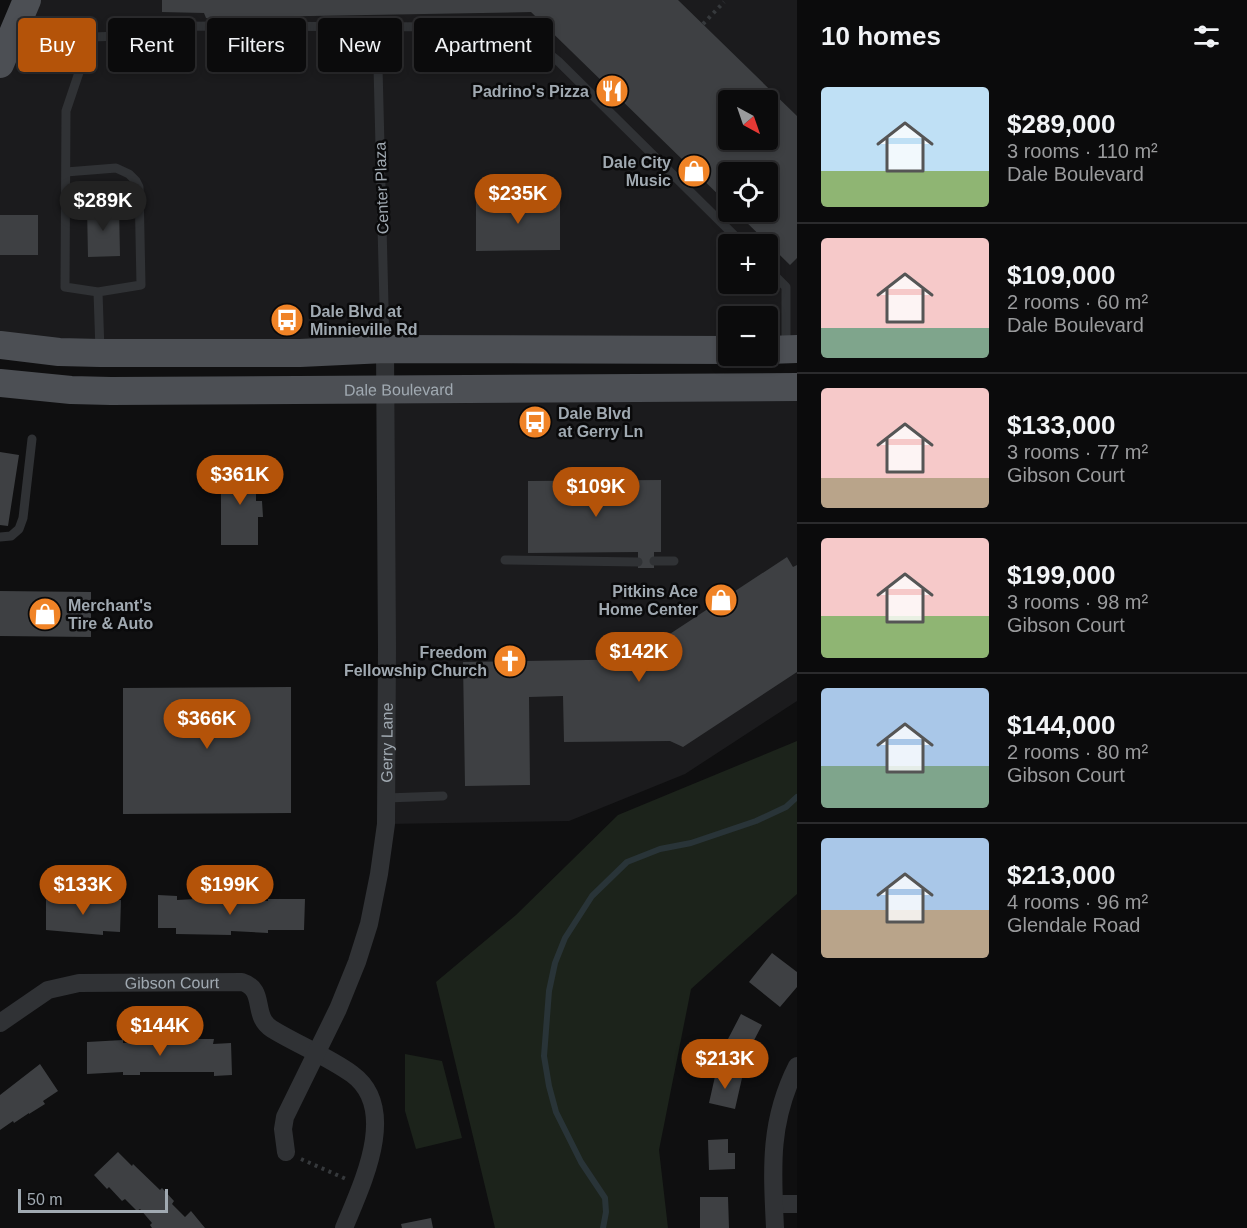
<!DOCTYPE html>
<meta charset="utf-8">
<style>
:root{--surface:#0b0b0c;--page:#141415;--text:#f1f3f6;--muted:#9a9b9d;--line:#2b2b2d;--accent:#b45309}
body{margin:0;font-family:Arial,sans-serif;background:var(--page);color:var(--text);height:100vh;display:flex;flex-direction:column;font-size:22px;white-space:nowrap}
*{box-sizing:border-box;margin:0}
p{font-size:20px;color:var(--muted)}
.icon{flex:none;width:33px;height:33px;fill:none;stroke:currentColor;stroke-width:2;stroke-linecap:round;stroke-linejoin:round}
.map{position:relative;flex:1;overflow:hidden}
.side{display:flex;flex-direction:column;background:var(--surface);width:450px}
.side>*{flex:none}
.hud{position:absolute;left:18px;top:18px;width:570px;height:54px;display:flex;gap:12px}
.needle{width:39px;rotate:140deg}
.tools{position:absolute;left:718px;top:90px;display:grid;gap:12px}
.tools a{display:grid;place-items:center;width:60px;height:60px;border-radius:6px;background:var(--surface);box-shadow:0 3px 9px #0003,0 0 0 2px var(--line);font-size:30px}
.scale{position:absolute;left:18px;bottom:15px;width:150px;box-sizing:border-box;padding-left:6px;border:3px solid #a0a9b1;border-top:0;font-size:16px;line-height:21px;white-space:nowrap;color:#a0a9b1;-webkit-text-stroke:4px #0a0a0b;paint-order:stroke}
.price{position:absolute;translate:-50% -51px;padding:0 14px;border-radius:21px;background:var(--accent);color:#fff;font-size:20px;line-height:39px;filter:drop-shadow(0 2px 3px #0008)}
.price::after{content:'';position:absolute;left:50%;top:36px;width:18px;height:14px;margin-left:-9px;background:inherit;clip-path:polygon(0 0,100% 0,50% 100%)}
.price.active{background:#222;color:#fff}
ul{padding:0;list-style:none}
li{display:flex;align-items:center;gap:18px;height:150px;padding:0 24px}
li+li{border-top:2px solid var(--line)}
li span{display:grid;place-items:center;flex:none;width:168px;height:120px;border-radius:6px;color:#555}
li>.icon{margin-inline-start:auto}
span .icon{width:72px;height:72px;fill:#fffc;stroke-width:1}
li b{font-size:26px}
h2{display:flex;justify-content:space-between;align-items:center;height:72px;padding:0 24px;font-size:26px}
.chip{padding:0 21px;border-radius:6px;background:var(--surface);box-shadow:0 3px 9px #0003,0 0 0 2px var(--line);font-size:21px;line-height:54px}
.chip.active{background:var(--accent);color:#fff}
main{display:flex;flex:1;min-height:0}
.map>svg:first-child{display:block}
.built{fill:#1b1b1d;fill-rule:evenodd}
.green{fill:#1c231b}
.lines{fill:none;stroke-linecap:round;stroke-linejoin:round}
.stream{stroke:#293438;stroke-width:6}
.building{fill:#3e4043;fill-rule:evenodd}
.path{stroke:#36393c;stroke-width:4;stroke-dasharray:3 4.5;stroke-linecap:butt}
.lane{stroke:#303235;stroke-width:9}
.street{stroke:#303235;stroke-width:18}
.primary{stroke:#4c4f54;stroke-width:28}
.labels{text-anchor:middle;stroke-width:5;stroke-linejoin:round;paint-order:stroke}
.poi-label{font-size:16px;font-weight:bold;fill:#a0a9b1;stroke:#0a0a0b;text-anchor:end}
.street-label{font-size:16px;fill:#a0a9b1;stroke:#0a0a0b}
</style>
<main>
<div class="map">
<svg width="797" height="1228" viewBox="0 0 797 1228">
<rect width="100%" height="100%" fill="#0f0f10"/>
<!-- built -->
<path class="built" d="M27 0H797V349H768V316H729V349L41 350 0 335V64ZM729 100H768V140H729ZM729 172H768V212H729ZM729 244H768V284H729Z
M797 387V701L685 774 569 821 386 824V389Z"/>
<!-- green -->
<path class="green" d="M797 741V894L691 989 659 1150 668 1228H495L436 982 516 915 618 815Z
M405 1054 442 1061 462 1138 416 1149 405 1111Z"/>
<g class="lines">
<!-- stream -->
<path class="stream" d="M603 1228 606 1212 605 1198 581 1162 556 1112 549 1086 544 1056 549 991 555 963 565 938 592 896 627 862 660 849 691 843 756 821 786 807 797 797"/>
</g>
<!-- building -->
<path class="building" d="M162 0H678L797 116V258L790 265 736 212H768V172H729V205L531 12 206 18 204 13 162 12ZM729 100H768V140H729Z
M560 199V250L476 251V200Z
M87 207H119L120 256 88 257Z
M0 215H38V255H0Z
M0 452 19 455 8 526 0 525Z
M221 465H256V501H262L263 517H258V545H221Z
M661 480V552H654V568H638V552L528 553V481Z
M787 557 793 567 797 565V672L683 747 670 741 564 742 563 696 529 697 530 785 465 786 463 662 651 659 650 647Z
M0 591 91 592V637L0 636Z
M291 687V813L123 814V688Z
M158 895 177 896V900L214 898V902H232L231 899 268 901V899H305L304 930H268V933L231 931V935L176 934V928H158Z
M46 899H84V901H104V900H121L120 932 103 931V935L46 930Z
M772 953 797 972V987L780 1007 749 982Z
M741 1014 762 1025 749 1050 728 1039Z
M178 1039H214L213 1044 231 1043 232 1075 214 1076V1072H140V1075H123V1072L87 1074V1042L123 1040V1043H140V1041H178Z
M40 1064 58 1091 43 1101 45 1104 29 1114V1113L14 1123 13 1121 0 1130V1095Z
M716 1072 742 1078 735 1109 709 1103Z
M728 1139V1153H735V1169L709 1170 708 1140Z
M118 1152 132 1166 133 1164 160 1190 162 1188 174 1201 172 1204 185 1217 191 1211 205 1228H152L150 1225 152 1223 140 1209 137 1211 125 1199 122 1201 109 1187 107 1189 94 1175Z
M700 1197H728L729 1228H700Z
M431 1218 433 1228H402L401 1224Z"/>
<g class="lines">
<!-- path -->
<path class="path" d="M703 24 724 2
M301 1159 346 1179"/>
<!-- lane -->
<path class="lane" d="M377 27 385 345
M66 172 116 168 129 174 136 181 139 187 141 285 98 292
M768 269 786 287V346
M100 351 98 292 65 287 66 111 91 37 122 36 136 26 479 27C511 30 534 40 559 62L743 244
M0 537 11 536 19 529 23 518 32 439
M505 560 638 562
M654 561H674
M386 798 443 796"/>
<!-- street -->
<g class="street">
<path id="s1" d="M0 1023 48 990 79 983 242 982C267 990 251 1016 272 1029 298 1045 327 1056 352 1074 400 1109 361 1186 344 1228"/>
<path id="s2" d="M286 1152 283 1129 285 1117 338 1009 357 962 369 924 379 874 386 824 387 647 385 349"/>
<path d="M774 1204H797"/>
<path d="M775 1228C772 1168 769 1121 797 1066"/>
</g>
<!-- primary -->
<g class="primary">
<path d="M0 64 27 0"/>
<path d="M0 345 59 352 100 353H300L385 349 729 350"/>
<path d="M768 350 797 349"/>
<path id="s3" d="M0 383 71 390 111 391 797 387"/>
</g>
</g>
<!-- icons -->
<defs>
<symbol id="restaurant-disc" viewBox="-11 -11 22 22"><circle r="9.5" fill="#f08326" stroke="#0a0a0b"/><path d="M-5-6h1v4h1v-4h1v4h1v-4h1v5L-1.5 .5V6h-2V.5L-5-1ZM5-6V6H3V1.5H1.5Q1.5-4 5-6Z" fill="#fff"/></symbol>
<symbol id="shop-disc" viewBox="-11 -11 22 22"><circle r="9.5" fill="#f08326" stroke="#0a0a0b"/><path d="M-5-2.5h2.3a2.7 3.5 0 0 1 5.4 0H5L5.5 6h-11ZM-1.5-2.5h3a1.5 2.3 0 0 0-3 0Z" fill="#fff"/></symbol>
<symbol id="bus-disc" viewBox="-11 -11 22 22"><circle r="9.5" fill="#f08326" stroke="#0a0a0b"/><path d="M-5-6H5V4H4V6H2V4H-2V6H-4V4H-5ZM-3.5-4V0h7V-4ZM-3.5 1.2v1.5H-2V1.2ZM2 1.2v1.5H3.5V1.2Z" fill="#fff"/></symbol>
<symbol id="church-disc" viewBox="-11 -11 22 22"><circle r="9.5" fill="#f08326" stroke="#0a0a0b"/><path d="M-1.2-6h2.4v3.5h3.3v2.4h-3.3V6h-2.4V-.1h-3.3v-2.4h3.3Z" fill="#fff"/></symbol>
</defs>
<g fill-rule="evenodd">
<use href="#restaurant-disc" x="593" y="72" width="38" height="38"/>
<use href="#shop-disc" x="675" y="152" width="38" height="38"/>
<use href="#bus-disc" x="268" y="301" width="38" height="38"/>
<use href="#bus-disc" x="516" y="403" width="38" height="38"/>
<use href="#shop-disc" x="702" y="581" width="38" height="38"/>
<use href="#shop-disc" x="26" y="595" width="38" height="38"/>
<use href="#church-disc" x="491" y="642" width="38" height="38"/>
</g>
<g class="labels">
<!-- poi labels -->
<g class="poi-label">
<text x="589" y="97">Padrino's Pizza</text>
<text x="671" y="168">Dale City<tspan x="671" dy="18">Music</tspan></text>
<text x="310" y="317" text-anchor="start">Dale Blvd at<tspan x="310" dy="18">Minnieville Rd</tspan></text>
<text x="558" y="419" text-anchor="start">Dale Blvd<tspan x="558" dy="18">at Gerry Ln</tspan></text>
<text x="698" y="597">Pitkins Ace<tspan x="698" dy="18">Home Center</tspan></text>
<text x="68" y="611" text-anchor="start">Merchant's<tspan x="68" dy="18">Tire &amp; Auto</tspan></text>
<text x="487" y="658">Freedom<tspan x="487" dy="18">Fellowship Church</tspan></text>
</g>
<!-- street labels -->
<g class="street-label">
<text transform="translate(381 188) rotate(-92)" y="6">Center Plaza</text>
<text dy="6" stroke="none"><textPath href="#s3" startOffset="399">Dale Boulevard</textPath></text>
<text dy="6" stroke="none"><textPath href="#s2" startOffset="429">Gerry Lane</textPath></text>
<text dy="6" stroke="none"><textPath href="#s1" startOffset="183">Gibson Court</textPath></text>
</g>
</g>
</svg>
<div class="tools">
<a><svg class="needle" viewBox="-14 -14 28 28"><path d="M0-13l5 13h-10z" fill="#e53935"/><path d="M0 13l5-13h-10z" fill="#9a9b9d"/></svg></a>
<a><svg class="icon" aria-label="locate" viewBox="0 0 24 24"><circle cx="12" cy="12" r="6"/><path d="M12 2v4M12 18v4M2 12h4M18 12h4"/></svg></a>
<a>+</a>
<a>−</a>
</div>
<div class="scale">50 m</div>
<b class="price" style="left:518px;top:225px">$235K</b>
<b class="price active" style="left:103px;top:232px">$289K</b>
<b class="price" style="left:240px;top:506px">$361K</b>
<b class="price" style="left:596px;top:518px">$109K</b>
<b class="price" style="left:639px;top:683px">$142K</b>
<b class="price" style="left:207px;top:750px">$366K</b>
<b class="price" style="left:83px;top:916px">$133K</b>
<b class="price" style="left:230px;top:916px">$199K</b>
<b class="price" style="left:160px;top:1057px">$144K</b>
<b class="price" style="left:725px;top:1090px">$213K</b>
<div class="hud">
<a class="chip active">Buy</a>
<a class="chip">Rent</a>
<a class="chip">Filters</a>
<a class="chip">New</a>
<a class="chip">Apartment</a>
</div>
</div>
<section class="side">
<h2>10 homes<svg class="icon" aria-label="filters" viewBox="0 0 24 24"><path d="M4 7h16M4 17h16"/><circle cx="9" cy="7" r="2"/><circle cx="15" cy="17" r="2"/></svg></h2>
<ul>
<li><span style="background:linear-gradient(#bfe0f5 70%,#8fb573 0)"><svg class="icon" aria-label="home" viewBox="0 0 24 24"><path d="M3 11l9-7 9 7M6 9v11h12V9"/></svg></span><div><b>$289,000</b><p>3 rooms · 110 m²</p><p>Dale Boulevard</p></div></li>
<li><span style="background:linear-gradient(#f6c9c9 75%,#7fa58c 0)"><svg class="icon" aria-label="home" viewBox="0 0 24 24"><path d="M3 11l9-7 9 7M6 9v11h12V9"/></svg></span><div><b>$109,000</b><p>2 rooms · 60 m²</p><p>Dale Boulevard</p></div></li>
<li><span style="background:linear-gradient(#f6c9c9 75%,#b9a48a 0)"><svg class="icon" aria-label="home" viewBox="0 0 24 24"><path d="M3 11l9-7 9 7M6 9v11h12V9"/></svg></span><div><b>$133,000</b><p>3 rooms · 77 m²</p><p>Gibson Court</p></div></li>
<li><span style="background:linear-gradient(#f6c9c9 65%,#8fb573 0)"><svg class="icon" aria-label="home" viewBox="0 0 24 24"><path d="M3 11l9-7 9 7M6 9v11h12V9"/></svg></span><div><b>$199,000</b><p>3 rooms · 98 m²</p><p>Gibson Court</p></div></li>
<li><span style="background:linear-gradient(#a9c7e8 65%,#7fa58c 0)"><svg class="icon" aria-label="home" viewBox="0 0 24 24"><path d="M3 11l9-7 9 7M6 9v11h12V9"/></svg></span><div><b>$144,000</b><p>2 rooms · 80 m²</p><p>Gibson Court</p></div></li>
<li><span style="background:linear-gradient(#a9c7e8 60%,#b9a48a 0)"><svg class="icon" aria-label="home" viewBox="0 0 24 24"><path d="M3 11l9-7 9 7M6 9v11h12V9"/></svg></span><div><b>$213,000</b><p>4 rooms · 96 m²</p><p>Glendale Road</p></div></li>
</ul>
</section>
</main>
